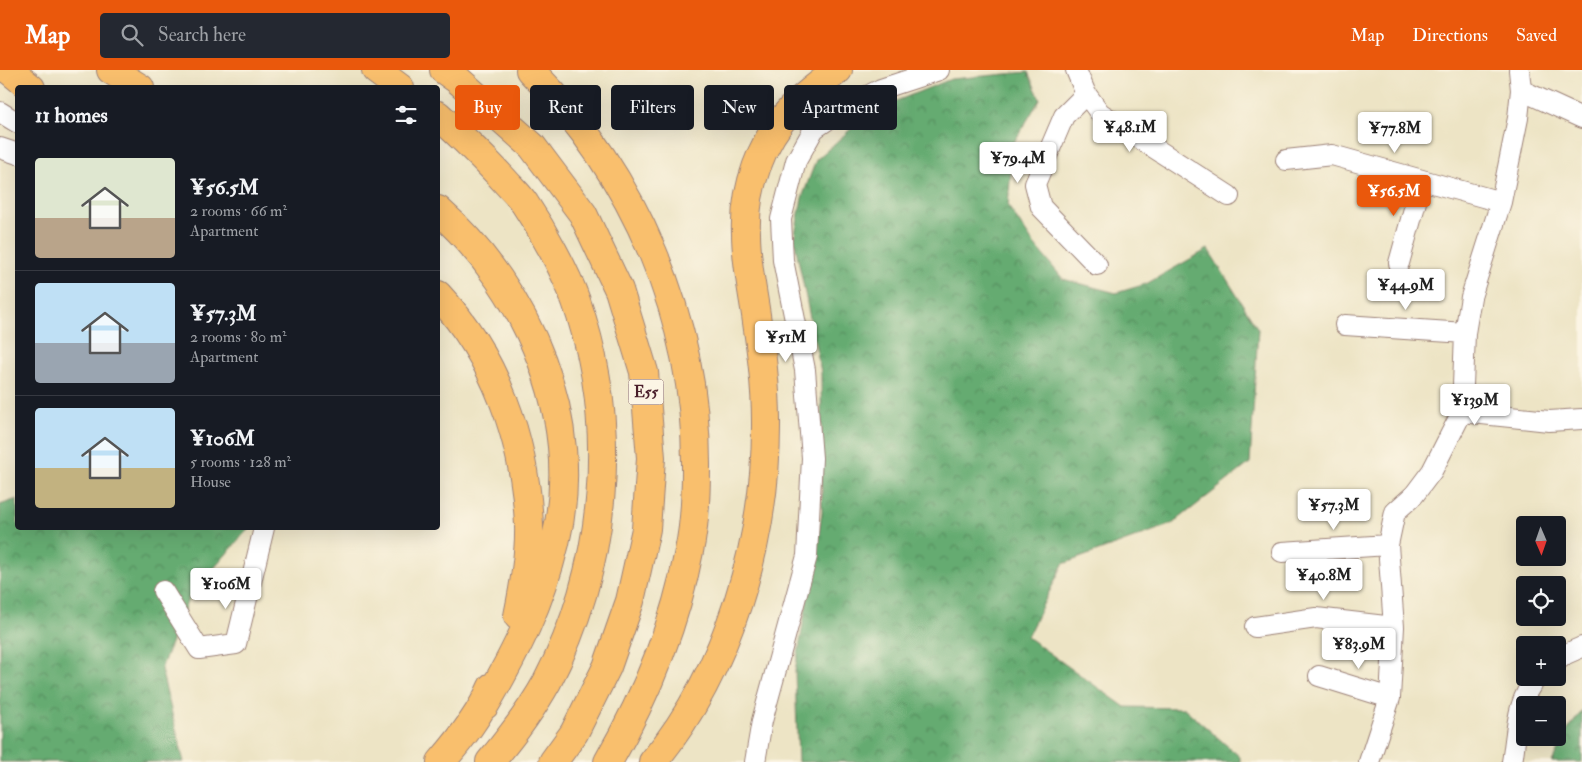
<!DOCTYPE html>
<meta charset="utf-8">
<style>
:root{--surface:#171b24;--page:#242831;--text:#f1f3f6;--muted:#9ea1a6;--line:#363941;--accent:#ea580c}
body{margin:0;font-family:"IM FELL Double Pica",serif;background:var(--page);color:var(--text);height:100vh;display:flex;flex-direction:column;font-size:19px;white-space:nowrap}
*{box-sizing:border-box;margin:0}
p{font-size:16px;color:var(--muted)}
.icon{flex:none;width:28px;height:28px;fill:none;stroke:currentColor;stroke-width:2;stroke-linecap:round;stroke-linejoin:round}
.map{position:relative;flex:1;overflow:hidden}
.details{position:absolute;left:15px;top:15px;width:425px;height:445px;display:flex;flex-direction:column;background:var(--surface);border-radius:5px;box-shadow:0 5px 20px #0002}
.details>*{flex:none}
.top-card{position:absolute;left:455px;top:15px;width:475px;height:45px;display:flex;gap:10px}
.needle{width:32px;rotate:178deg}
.tools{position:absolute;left:1516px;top:446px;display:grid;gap:10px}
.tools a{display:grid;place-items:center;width:50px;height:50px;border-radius:5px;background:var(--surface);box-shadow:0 5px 20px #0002;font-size:25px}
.price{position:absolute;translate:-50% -42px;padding:0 11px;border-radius:5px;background:#fff;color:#222;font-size:16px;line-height:32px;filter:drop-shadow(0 1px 2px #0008)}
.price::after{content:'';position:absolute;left:50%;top:30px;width:15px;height:11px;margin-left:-8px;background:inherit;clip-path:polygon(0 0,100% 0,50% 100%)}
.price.on{background:var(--accent);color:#fff}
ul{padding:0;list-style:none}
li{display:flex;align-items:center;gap:15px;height:125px;padding:0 20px}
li+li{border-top:1px solid var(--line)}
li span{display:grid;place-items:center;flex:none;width:140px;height:100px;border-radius:5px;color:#555}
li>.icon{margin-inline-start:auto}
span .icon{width:60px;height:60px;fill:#fffc;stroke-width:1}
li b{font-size:21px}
h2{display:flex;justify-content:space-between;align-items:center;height:60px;padding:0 20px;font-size:21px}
.pill{padding:0 18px;border-radius:5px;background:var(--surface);box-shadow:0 5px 20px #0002;font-size:18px;line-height:45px}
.pill.on{background:var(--accent);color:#fff}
header{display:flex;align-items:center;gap:30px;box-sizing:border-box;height:70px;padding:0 25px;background:var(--accent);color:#fff}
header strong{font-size:24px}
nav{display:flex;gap:28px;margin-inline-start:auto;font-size:18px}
.search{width:350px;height:45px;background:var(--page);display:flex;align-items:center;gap:12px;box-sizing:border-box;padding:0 18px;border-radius:5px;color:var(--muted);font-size:19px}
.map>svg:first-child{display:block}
.forest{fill:url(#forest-crowns);stroke:#58654e}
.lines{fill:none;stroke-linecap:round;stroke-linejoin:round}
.street-casing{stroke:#9c8278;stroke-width:22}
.highway-casing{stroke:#9c8278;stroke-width:30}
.street{stroke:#fff;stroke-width:20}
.highway{stroke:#f9bf6d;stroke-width:28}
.labels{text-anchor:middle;stroke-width:4.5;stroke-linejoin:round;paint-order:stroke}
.shield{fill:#fcf5e5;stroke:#7f5f63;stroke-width:1}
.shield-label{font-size:15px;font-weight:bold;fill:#4a1f2b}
</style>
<header>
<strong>Map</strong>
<div class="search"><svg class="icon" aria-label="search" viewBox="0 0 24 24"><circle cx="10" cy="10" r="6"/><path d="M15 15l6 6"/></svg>Search here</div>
<nav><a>Map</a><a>Directions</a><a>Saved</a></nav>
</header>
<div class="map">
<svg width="1582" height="692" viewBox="0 0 1582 692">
<defs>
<pattern id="forest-crowns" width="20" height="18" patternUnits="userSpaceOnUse" patternTransform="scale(1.25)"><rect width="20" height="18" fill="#65ab71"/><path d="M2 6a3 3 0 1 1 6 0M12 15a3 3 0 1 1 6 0" fill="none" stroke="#558b5d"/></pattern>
</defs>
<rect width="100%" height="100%" fill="#fcf5e5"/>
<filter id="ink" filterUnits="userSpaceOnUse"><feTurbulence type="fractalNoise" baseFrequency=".02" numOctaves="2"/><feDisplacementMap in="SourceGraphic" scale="10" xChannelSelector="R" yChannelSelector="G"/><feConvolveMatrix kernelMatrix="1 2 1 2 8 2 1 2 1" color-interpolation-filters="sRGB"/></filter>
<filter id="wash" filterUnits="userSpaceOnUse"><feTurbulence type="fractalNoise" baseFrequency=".0096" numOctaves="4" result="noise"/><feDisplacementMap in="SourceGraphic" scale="20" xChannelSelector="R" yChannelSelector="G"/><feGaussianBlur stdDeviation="1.12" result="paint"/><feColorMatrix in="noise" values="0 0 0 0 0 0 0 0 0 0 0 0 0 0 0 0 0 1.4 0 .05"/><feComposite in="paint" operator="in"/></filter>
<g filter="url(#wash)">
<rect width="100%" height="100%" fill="#ede4c5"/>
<!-- forest -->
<path class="forest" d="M1028 2 1040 29 1013 74 1008 136 1033 173 1063 209 1116 223 1146 214 1208 179 1258 259 1250 393 1172 454 1063 494 1027 567 1125 637 1184 638 1240 687V692H798L795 601 822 443 821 302 794 169 802 128 816 90 871 41 951 9Z
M17 429 18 458H249L189 527 161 599 184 692H0V435Z
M1582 641V692H1552L1567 661Z"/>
</g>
<g filter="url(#ink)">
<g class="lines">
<defs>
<path id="street" d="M1076 0 1086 24 1100 43 1229 126
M1521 20 1582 48
M1086 24 1064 46 1035 114 1041 137 1097 195
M0 42 18 53
M0 78 18 84
M1286 90 1332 85 1501 132
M1399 193 1422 110
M1345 255 1465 263
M1462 342 1549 351 1582 349
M1282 482 1388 475
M163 521 199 579 236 574 264 458
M1255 557 1316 548 1394 557
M1558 590 1566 584 1582 577
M1319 606 1390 628
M755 692 762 651 807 486 812 388 805 300 783 190 781 149 796 91 814 59 848 36 881 19 939 0
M1369 692 1390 628 1394 557 1388 475 1395 442 1414 425 1432 401 1462 342 1465 263 1471 227 1501 132 1518 48 1521 20 1519 0
M1512 692C1517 664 1516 629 1537 608"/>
<path id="highway" d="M9 0 31 18
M111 0 140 18
M376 0 400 18
M444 0 458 10 532 76 583 144 619 220 644 302 651 388 646 459 630 531 607 597 574 663 553 692
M530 0C635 104 697 250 696 398 696 426 695 454 689 481 675 556 646 626 608 692
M438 45C461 66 484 88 505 111 512 119 520 126 525 134 543 161 565 200 576 231 620 355 607 496 547 612 531 641 511 667 490 692
M438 140C529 221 585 351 555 473 540 534 517 580 485 635
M438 225C496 287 525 370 529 455 530 485 524 517 518 546
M441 692C461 669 480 645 492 617
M653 692C729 600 767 469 766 351 766 315 761 280 756 245 752 218 746 191 746 163 744 119 761 71 792 38 806 24 822 12 838 0"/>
</defs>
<!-- street casing -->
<use href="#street" class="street-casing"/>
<!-- highway casing -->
<use href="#highway" class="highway-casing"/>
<!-- street -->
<use href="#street" class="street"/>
<!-- highway -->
<use href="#highway" class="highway"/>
</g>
</g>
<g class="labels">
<!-- shield labels -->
<rect class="shield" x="628.5" y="309.5" width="35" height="25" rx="4"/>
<g class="shield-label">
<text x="646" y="327">E55</text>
</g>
</g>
</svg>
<div class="tools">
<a><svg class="needle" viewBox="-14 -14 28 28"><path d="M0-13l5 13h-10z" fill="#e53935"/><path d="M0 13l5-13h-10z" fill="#9ea1a6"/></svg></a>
<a><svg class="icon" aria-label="locate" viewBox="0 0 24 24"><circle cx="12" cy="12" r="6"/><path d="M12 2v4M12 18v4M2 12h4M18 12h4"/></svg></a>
<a>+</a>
<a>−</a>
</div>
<b class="price" style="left:1130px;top:83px">¥48.1M</b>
<b class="price" style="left:1395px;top:84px">¥77.8M</b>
<b class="price" style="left:1018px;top:114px">¥79.4M</b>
<b class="price on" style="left:1394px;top:147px">¥56.5M</b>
<b class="price" style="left:1406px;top:241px">¥44.9M</b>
<b class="price" style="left:786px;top:293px">¥51M</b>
<b class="price" style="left:1475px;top:356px">¥139M</b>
<b class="price" style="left:1334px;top:461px">¥57.3M</b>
<b class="price" style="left:1324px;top:531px">¥40.8M</b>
<b class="price" style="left:226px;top:540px">¥106M</b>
<b class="price" style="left:1359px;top:600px">¥83.9M</b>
<div class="top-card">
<a class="pill on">Buy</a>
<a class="pill">Rent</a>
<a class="pill">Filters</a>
<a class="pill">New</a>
<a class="pill">Apartment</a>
</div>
<section class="details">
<h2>11 homes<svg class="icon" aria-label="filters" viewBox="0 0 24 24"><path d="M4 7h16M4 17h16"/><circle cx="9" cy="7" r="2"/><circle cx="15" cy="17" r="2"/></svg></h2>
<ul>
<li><span style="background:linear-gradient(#dfe7d0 60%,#b9a48a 0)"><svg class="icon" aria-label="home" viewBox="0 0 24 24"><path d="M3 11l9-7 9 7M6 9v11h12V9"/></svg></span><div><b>¥56.5M</b><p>2 rooms · 66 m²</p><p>Apartment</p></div></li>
<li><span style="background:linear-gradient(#bfe0f5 60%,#9aa5b1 0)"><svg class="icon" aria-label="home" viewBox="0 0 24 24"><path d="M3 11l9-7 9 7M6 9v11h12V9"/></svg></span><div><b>¥57.3M</b><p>2 rooms · 80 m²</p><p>Apartment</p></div></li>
<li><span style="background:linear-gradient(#bfe0f5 60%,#c2b280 0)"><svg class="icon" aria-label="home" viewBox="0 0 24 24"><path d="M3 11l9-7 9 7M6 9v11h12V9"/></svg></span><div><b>¥106M</b><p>5 rooms · 128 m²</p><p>House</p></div></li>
</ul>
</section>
</div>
